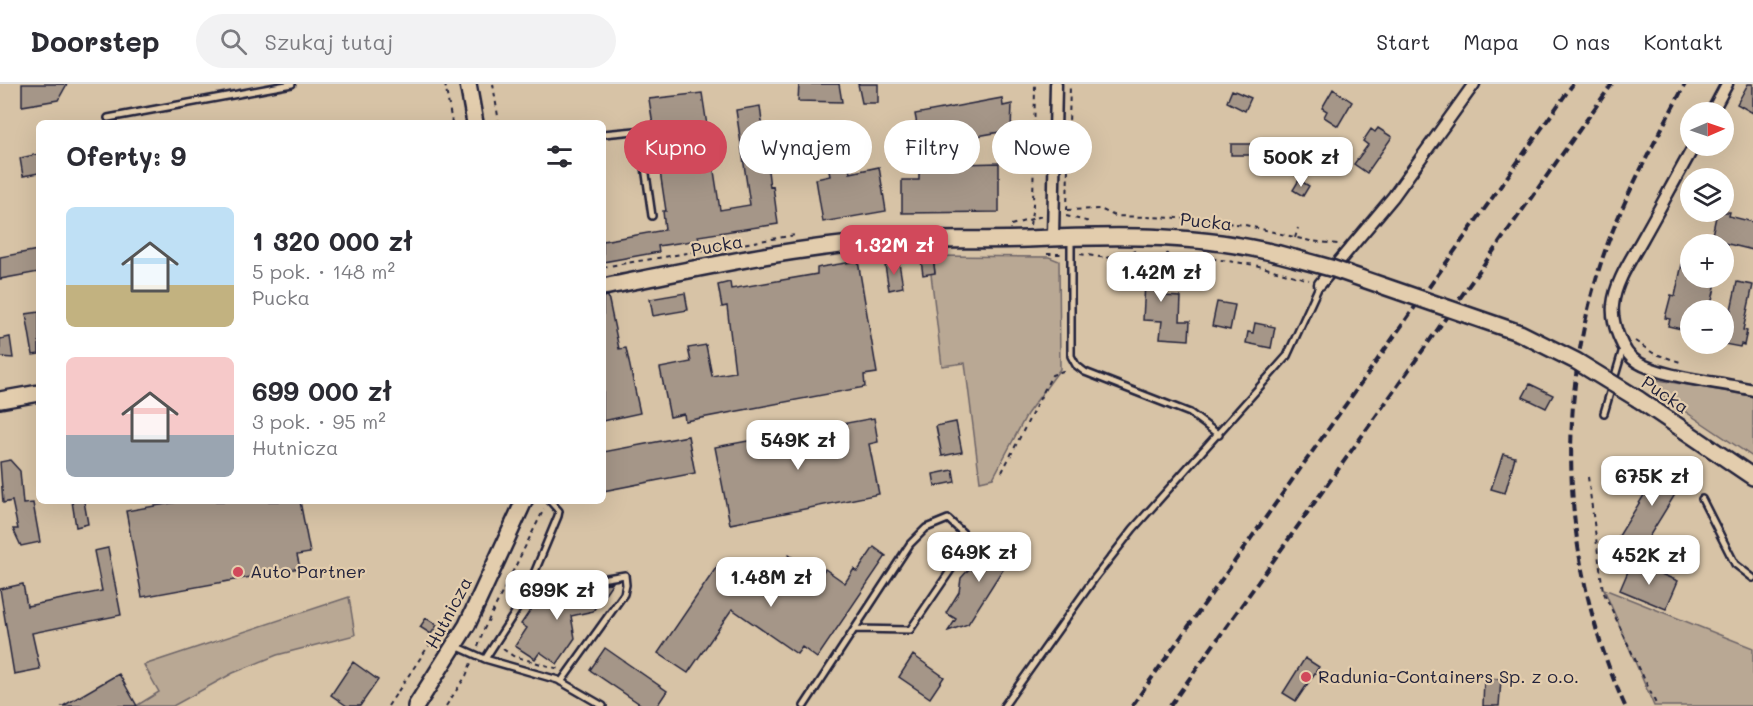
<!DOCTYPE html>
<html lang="pl">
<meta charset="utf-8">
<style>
:root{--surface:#fff;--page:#f2f2f3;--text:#2b2b33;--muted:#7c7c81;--line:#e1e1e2;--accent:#d1495b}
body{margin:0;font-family:Mali,sans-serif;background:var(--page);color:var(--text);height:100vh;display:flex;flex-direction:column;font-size:22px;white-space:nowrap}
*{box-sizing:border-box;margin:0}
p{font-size:20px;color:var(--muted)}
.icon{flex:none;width:33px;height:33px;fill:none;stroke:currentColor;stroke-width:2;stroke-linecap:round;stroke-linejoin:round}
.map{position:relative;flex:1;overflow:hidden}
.drawer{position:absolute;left:36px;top:36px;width:570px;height:384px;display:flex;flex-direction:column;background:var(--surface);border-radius:9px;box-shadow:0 6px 24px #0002}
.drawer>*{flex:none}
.hud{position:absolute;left:624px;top:36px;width:570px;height:54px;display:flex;gap:12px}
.needle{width:39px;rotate:88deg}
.controls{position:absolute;left:1680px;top:18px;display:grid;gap:12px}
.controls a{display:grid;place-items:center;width:54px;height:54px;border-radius:50%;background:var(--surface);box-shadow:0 6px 24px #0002;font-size:30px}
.price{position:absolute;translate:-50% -51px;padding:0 14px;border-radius:12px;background:#fff;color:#222;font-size:20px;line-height:39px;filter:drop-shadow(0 2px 3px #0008)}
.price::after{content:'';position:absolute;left:50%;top:36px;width:18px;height:14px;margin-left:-9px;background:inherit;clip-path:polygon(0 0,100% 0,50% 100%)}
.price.on{background:var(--accent);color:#fff}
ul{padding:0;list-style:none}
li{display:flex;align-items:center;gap:18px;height:150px;padding:0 30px}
li span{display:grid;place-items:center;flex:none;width:168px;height:120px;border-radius:9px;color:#555}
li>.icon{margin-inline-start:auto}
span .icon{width:72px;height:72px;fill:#fffc;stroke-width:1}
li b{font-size:26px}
h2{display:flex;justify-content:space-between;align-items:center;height:72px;padding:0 30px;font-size:26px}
.pill{padding:0 21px;border-radius:27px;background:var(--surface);box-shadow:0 6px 24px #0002;font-size:21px;line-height:54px}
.pill.on{background:var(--accent);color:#fff}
header{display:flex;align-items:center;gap:36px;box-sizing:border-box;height:84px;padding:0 30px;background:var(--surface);border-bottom:2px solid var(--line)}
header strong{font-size:28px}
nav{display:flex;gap:33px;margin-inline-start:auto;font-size:21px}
.search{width:420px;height:54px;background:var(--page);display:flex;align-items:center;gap:15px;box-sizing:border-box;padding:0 21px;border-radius:33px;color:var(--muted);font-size:22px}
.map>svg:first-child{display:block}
.green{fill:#b9a894;stroke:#6e6568;stroke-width:1.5}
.building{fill:#a59688;stroke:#22223b;stroke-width:1.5}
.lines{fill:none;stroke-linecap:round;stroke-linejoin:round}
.lane-casing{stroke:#22223b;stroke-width:10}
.street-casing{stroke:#22223b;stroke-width:15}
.secondary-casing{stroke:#22223b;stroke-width:20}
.path{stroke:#22223b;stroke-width:2;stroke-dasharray:4.5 4.5;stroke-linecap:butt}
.lane{stroke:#e3cdad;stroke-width:5}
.street{stroke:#e3cdad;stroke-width:10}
.secondary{stroke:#e3cdad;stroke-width:15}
.rail{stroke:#22223b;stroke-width:4;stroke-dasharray:9 4.5;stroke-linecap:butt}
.secondary-bridge-casing{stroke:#22223b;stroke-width:20;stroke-linecap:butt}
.secondary-bridge{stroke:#e3cdad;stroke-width:15}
.poi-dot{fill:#d1495b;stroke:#e3cdad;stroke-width:2}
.labels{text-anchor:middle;stroke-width:4.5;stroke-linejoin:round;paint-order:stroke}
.street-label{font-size:18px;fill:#22223b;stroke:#e3cdad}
.poi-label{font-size:18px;fill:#22223b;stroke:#e3cdad;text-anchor:start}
</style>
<header>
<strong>Doorstep</strong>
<div class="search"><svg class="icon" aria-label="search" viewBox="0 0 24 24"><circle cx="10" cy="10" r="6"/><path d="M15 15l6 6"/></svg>Szukaj tutaj</div>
<nav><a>Start</a><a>Mapa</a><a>O nas</a><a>Kontakt</a></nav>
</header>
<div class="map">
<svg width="1753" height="622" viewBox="0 0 1753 622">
<rect width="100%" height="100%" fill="#d7c3a6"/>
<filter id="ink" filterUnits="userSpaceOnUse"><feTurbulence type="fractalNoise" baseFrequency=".0167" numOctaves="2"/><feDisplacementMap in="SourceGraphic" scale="12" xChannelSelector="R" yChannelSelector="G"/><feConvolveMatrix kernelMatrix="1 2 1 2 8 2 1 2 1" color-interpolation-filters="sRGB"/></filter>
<g filter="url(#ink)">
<!-- green -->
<path class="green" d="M933 172 1049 173 1059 177 1060 285 1027 330 993 394 980 397 965 279 942 282 931 190 935 189Z
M1652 295 1753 312V373L1668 316 1654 304Z
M1604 505 1753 564V622H1654Z
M349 513 355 551 277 571 233 589 173 622H136L159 608 144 581Z"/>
<!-- building -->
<path class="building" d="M22 0H67L58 16 22 22Z
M799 0H839L842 18 798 17Z
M858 0H878V19H862Z
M1748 0H1753V29L1737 20Z
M1333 5 1352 18 1338 42 1324 33 1327 27 1322 24Z
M1232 6 1251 14 1245 27 1227 18Z
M702 9 720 126 750 121 736 26 760 22 770 103 773 102 778 140 698 152 699 156 658 162 659 168 603 178V157L665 146 663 127H666L649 15Z
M1002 14 1003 22 1012 20 1011 46 921 62 915 30Z
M1378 44 1392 53 1367 89 1354 80 1368 61 1363 57 1371 45 1375 48Z
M842 46 850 89 879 83 886 127 823 138 816 95 830 92 824 63 791 69 788 55Z
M1231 60H1267L1297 67 1296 71H1231Z
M39 70V89L23 92 20 74Z
M999 79V128L902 129V96H919V81Z
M1299 96 1309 102 1303 112 1293 106Z
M1717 128H1730L1729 132 1753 138V166L1724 159 1710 160Z
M1686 162 1690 163V194H1717L1710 226H1690V247L1668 242 1670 235 1665 234 1671 211 1675 212Z
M38 166 39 188 0 195V173Z
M933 174 935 189 923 191 921 176Z
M858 177 877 289 864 291 865 303 685 337 684 330 670 333 660 284 691 278 688 264 706 261 712 292 735 288 727 222 722 223 718 201 730 198 731 205 817 190V184L821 183Z
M899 179 903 203 889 206 885 181Z
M1135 180 1163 181V212L1181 213 1180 237H1190L1189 256 1160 254 1162 237 1143 236 1145 199H1134Z
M1737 198 1753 201 1743 246 1747 247 1744 261 1741 260 1740 263 1724 260V234L1729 235Z
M685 209 688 226 653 232 650 215Z
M608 212 619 265 626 264 640 329 603 337V213Z
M1217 218 1235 221 1230 246 1212 242Z
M39 228V270L33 271 26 230Z
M1255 239 1275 243 1271 264 1246 259 1248 248 1253 249Z
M10 253 13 274 0 273V255Z
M1530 300 1553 311 1546 324 1523 313Z
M874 334 878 358 869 360 879 410 730 440 715 363Z
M956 338 962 368 942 372 936 342Z
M688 352 695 389 603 407V368Z
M1503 370 1515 373 1505 409 1491 405Z
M10 376 20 387 23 420 33 419 40 458 21 462 13 445H18L12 417 3 419 0 378Z
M1665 377 1687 391 1639 469 1617 455Z
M953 386 955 398 935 402 933 390Z
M72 417H84L88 440 76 443Z
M183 417H300L310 469 297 471 300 484 142 513 126 427Z
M1003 451 1006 465 1013 469 968 540 948 547 956 535 946 529 959 508 961 494 970 484 973 486 992 456 998 459Z
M874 463 886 472 817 574 802 563 797 570 732 525 688 589 658 569 720 478 764 508 789 471 820 492 825 485 845 499 854 485 857 488Z
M108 464 121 531 32 549 40 585 14 590 0 505 23 500 27 522 102 507 94 467Z
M1632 478 1678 497 1666 525 1620 506Z
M613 498 593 527 571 532 575 554 557 580 540 568 535 575 515 562 527 544 521 540 539 513Z
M426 534 437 541 431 550 420 543Z
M605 564 667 607 657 622H643L590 586Z
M913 571 944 593 930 614 899 593Z
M1305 574 1319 583 1296 617 1283 609Z
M353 578 378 596 360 622H347L331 611Z
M119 590 137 622H63L113 593Z
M1484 594 1501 595 1499 622H1483Z"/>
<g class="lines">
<defs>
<path id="lane" d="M108 34 292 0
M603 50 635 47 641 55 652 132
M1071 154V272L1076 281 1085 288 1190 329 1219 351
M1604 329 1623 265
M1702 415 1735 480 1753 494
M528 507 625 491 626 501 624 510 561 598
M456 562 485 575 558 596 603 622
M485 575 523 516 558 432 559 427 550 417
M804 622 910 460 926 444 948 435 963 449 961 471 910 546 855 545
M1004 622 1094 495 1133 445 1287 272 1320 200"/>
<path id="street" d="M1712 28 1727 0
M1694 62C1677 92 1660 124 1643 154 1632 174 1615 198 1613 221 1611 238 1622 269 1637 278 1663 294 1721 298 1753 306
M1053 153 1056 0
M1320 200 1393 113 1474 0"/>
<path id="secondary" d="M468 0 475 39
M603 203C692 186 782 165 873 158 924 154 976 157 1027 155 1117 151 1207 149 1294 174
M1638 315 1753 393
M0 316 39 309
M416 622 467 541 524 417"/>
</defs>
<!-- lane casing -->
<use href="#lane" class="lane-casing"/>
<!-- street casing -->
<use href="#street" class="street-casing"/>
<!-- secondary casing -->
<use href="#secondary" class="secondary-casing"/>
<!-- path -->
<path class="path" d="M445 0 452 39
M493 0 499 39
M1067 126 1100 125 1115 132 1178 134 1245 141 1310 157 1338 160
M1067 126 1070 0
M1066 132 1090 138
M1011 141 1042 132
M1030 141 1033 121 1035 0
M1295 154 1298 144
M1167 169 1168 176
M1047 170H1062
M1080 170C1102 173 1112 177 1135 167
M1194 172 1255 181 1309 196
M603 183 796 151
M1127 186 1131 179 1130 170
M1635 257 1653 269 1683 279
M1002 388 1052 291 1063 287 1065 283
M1588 393 1603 507 1657 622
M478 563 484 545 544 425
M503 565 513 572 559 585
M388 622 467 505
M446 622 466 592 471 579"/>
<!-- lane -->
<use href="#lane" class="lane"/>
<!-- street -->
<use href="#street" class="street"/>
<!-- secondary -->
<use href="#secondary" class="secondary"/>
<!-- rail -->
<path class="rail" d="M1132 622 1573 0
M1170 622 1612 0
M1625 622C1560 479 1554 312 1606 164 1627 107 1657 54 1685 0"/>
<defs>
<path id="secondary-bridge" d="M1294 174 1334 185 1520 249 1576 277 1638 315"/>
</defs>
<!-- secondary-bridge casing -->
<use href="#secondary-bridge" class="secondary-bridge-casing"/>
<!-- secondary-bridge -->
<use href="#secondary-bridge" class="secondary-bridge"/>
</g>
</g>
<!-- markers -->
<g class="poi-dot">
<circle cx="238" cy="488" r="6"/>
<circle cx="1306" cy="593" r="6"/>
</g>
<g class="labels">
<!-- street labels -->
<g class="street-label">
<text transform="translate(1206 138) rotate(6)" y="6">Pucka</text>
<text transform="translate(717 162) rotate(-10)" y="6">Pucka</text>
<text transform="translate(1665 311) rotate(34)" y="6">Pucka</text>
<text transform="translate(449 529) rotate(-62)" y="6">Hutnicza</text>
</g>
<!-- poi labels -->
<g class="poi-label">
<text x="250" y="494">Auto Partner</text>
<text x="1318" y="599">Radunia-Containers Sp. z o.o.</text>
</g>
</g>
</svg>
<div class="controls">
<a><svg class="needle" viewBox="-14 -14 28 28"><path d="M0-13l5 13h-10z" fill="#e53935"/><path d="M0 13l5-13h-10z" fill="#7c7c81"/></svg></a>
<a><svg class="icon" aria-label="layers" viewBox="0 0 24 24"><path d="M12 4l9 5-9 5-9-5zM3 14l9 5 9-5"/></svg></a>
<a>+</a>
<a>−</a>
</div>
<b class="price" style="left:1301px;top:104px">500K zł</b>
<b class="price on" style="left:894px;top:192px">1.32M zł</b>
<b class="price" style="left:1161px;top:219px">1.42M zł</b>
<b class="price" style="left:798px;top:387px">549K zł</b>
<b class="price" style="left:1652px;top:423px">675K zł</b>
<b class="price" style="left:979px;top:499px">649K zł</b>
<b class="price" style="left:1649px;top:502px">452K zł</b>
<b class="price" style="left:771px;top:524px">1.48M zł</b>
<b class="price" style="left:557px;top:537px">699K zł</b>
<div class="hud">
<a class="pill on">Kupno</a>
<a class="pill">Wynajem</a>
<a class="pill">Filtry</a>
<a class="pill">Nowe</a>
</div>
<section class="drawer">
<h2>Oferty: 9<svg class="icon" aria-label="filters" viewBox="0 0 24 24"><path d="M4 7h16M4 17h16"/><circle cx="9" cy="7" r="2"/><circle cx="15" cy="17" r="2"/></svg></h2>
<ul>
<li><span style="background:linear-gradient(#bfe0f5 65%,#c2b280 0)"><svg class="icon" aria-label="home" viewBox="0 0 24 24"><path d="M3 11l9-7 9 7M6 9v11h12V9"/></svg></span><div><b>1 320 000 zł</b><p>5 pok. · 148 m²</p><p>Pucka</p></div></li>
<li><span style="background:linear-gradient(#f6c9c9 65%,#9aa5b1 0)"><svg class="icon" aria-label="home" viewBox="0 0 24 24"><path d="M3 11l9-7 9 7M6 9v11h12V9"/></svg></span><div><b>699 000 zł</b><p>3 pok. · 95 m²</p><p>Hutnicza</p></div></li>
</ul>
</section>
</div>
